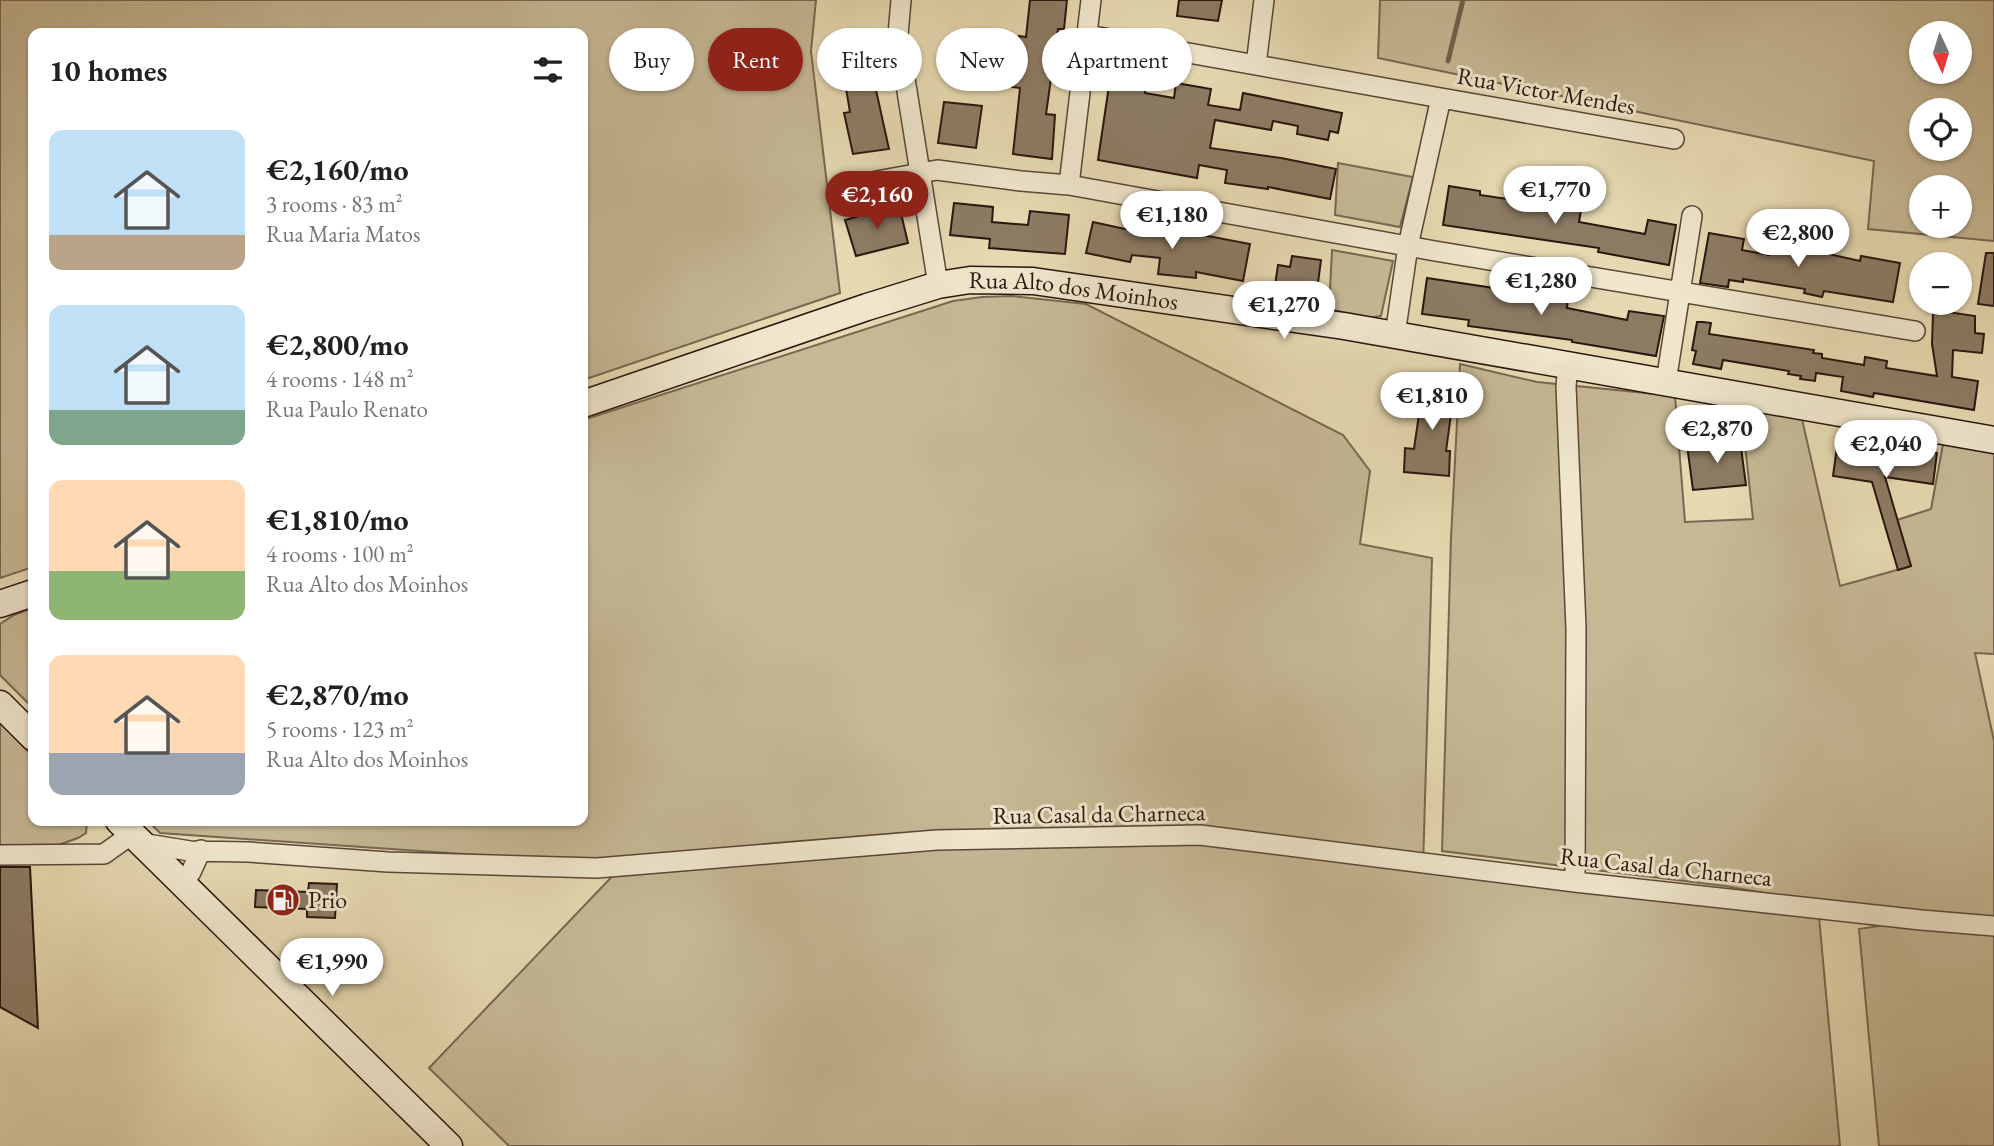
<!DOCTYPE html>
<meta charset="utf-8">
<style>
:root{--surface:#fff;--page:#f6f6f6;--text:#202124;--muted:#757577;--accent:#8f2418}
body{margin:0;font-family:"EB Garamond",serif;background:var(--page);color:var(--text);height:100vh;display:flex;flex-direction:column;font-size:26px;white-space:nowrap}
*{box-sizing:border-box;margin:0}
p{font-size:23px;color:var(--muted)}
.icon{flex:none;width:38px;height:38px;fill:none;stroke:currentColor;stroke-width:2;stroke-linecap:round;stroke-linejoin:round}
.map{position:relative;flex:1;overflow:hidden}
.panel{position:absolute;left:28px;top:28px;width:560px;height:798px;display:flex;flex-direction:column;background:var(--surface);border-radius:14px;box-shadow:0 2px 5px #0004}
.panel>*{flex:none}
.top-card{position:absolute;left:609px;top:28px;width:665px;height:63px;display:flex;gap:14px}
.needle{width:46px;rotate:176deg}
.buttons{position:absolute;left:1909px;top:21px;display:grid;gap:14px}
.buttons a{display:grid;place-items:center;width:63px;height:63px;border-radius:50%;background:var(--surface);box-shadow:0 2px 5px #0004;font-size:35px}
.price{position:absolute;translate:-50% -60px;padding:0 16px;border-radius:24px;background:#fff;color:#222;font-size:23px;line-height:46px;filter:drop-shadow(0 2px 4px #0008)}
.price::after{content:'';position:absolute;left:50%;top:42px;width:21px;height:16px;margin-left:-10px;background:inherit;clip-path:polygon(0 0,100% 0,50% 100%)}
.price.current{background:var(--accent);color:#fff}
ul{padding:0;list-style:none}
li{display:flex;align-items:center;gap:21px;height:175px;padding:0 21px}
li span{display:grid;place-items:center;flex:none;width:196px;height:140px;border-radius:14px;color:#555}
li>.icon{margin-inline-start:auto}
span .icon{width:84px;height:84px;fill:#fffc;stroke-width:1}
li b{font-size:30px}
h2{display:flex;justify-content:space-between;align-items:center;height:84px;padding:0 21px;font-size:30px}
.tag{padding:0 24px;border-radius:32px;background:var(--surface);box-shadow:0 2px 5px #0004;font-size:24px;line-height:63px}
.tag.current{background:var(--accent);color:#fff}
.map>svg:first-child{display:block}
.green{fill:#c6b895;stroke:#786752;stroke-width:2;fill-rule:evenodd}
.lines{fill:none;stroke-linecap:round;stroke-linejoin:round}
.stream{stroke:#74634f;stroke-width:5}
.building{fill:#8c7b63;stroke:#2a160f;stroke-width:2}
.street-casing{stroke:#594738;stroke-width:22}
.secondary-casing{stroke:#2a160f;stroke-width:29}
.street{stroke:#efe6cc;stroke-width:19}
.secondary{stroke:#efe6cc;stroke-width:26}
.labels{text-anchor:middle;stroke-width:6;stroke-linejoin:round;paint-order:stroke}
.street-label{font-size:24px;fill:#2a160f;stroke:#efe6cc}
.poi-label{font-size:24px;fill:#2a160f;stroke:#efe6cc;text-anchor:start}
</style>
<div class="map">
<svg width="1994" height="1146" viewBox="0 0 1994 1146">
<rect width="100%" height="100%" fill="#e6d9b1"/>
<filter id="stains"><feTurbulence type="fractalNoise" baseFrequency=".00286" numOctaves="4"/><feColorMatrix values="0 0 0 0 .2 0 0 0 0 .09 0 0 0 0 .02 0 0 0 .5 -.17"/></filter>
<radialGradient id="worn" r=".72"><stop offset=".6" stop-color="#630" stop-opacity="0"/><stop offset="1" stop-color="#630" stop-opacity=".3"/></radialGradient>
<!-- green -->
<path class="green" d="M0 0H816L811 51 840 293 583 380V33H33V567L0 578Z
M1380 0H1994V241L1868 229 1874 161 1378 58ZM1922 33H1960V72H1922ZM1922 110H1960V149H1922ZM1922 187H1960V226H1922Z
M1338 163 1413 177 1400 227 1335 215Z
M1332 250 1393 261 1381 316 1367 318 1329 309Z
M1012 296 1086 304 1343 435 1370 471 1360 544 1432 558 1423 868 1780 914 1819 917 1840 1146H509L429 1068 623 865 160 833 148 821H583V420L953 301 982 297Z
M1460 364 1537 382 1675 396 1685 522 1753 519 1741 408 1802 419 1840 586 1911 566 1897 520 1931 509 1943 444 1994 453V654L1975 653 1994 741V1146H1879L1859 929 1917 920 1725 886 1442 851 1451 538Z
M33 608V708L0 675V624L14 615Z
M0 721 33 757V821H87L86 833 78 838 30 855H0Z"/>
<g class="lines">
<!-- stream -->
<path class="stream" d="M1448 61 1463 0"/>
</g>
<!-- building -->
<path class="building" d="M1030 0H1067L1064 29H1058L1046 114 1055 115 1052 159 1013 154 1020 88 1012 87 1019 36 1026 37Z
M1179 0H1222L1218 21 1177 16Z
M878 49 883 90H876L889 149 853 154 844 113 850 112 840 53Z
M1111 72 1147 77 1145 93 1174 98 1176 83 1211 89 1208 105 1240 110 1243 93 1342 113 1338 133 1330 131 1328 140 1297 134 1298 126 1273 121 1271 130 1215 120 1210 148 1281 158 1336 169 1330 199 1268 187V189L1225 183 1227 170 1199 165 1197 178 1098 160Z
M944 102 982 106 976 148 938 143Z
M1449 186 1480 191V195L1581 210 1579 222 1645 234 1648 220 1676 225 1669 265 1598 252 1599 248 1443 225Z
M954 203 993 207 992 222 1028 225 1030 211 1069 215 1065 254 989 248 990 239 950 235Z
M899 205 908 243 856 256 845 220Z
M1093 222 1148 234 1149 225 1188 230 1187 232 1250 244 1243 281 1196 272V278L1158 274 1160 258 1132 255 1130 262 1086 253Z
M1709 233 1744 239 1742 250 1769 255 1772 238 1803 243 1802 248 1860 261 1861 256 1900 263 1893 302 1824 291 1822 297 1804 293 1805 289 1743 279V282L1729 280 1728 287 1700 283Z
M1986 253H1994V306L1978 304Z
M1292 256 1321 260 1316 298 1274 292 1278 265 1290 267Z
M1427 278 1568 299 1567 308 1627 320 1629 311 1664 316 1656 356 1572 342V340L1468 326 1469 320 1422 314Z
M1948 312 1975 316V333L1984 334 1982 353 1953 350 1952 377 1978 381 1974 410 1874 393 1873 397 1841 391 1843 377 1816 373 1815 381 1800 379 1801 376 1788 374 1789 371 1723 360 1721 369 1693 364 1696 351 1692 350 1697 322H1703L1711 323 1709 334 1814 350 1813 353 1822 354V358L1864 365 1865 357 1887 361 1886 368 1937 376 1932 344 1933 314Z
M1424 380 1455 385 1446 451H1450L1449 476 1404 472 1405 448 1414 449Z
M1740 440 1746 485 1693 490 1687 445Z
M1838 440 1897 450 1898 447 1937 453 1933 484 1885 477 1911 566 1898 570 1872 482 1833 476Z
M0 867H30L38 1028 0 1007Z
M309 883 337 884 335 918 307 917V909L255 907 256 890 308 892Z"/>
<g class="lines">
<defs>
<path id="street" d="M901 0 898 35 938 285
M1088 35 1441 98
M1256 65 1264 0
M1069 185 1435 251 1915 331
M844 187 937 170 1021 181 1069 185 1091 0
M1395 335 1408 246 1441 98 1674 139
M1568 365 1566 386 1576 628 1575 882
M1666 382 1692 216
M141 843 190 851 248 852 388 862 597 868 937 840 1200 835 1575 882 1921 920 1994 926
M0 855 104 854 132 834
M183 884 191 872 201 850"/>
<g id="secondary">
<path id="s1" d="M583 404 867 307 938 285 970 280 1033 281 1344 326 1994 440"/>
<path d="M0 604 33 593"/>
<path d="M0 704 33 737"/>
<path d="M119 821 449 1146"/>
</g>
</defs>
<!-- street casing -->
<use href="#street" class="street-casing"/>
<!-- secondary casing -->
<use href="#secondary" class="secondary-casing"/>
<!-- street -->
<use href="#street" class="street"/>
<!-- secondary -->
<use href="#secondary" class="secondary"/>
</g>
<!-- icons -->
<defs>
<symbol id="fuel-disc" viewBox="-11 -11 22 22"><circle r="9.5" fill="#8f2418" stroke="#efe6cc"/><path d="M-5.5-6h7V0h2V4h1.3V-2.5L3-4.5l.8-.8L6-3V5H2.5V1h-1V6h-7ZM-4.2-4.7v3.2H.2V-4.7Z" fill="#fff"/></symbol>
</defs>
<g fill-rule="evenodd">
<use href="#fuel-disc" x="264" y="881" width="38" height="38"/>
</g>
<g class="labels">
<!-- street labels -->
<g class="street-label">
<text transform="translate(1546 91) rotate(10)" y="8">Rua Victor Mendes</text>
<text dy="8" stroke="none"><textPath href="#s1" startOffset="511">Rua Alto dos Moinhos</textPath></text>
<text transform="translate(1099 814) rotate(-1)" y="8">Rua Casal da Charneca</text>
<text transform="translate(1666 867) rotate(6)" y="8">Rua Casal da Charneca</text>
</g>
<!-- poi labels -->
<g class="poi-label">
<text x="308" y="908">Prio</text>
</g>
</g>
<rect width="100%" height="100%" filter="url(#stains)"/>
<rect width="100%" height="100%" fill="url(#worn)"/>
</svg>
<div class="buttons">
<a><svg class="needle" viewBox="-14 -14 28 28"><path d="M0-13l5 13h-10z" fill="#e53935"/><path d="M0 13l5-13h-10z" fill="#757577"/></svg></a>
<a><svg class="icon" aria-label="locate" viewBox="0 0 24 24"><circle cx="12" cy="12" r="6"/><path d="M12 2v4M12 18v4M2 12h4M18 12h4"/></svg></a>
<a>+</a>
<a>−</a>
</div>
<b class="price" style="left:1555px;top:226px">€1,770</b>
<b class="price current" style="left:877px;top:231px">€2,160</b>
<b class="price" style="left:1172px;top:251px">€1,180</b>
<b class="price" style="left:1798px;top:269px">€2,800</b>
<b class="price" style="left:1541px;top:317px">€1,280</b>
<b class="price" style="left:1284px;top:341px">€1,270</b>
<b class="price" style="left:1432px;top:432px">€1,810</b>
<b class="price" style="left:1717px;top:465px">€2,870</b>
<b class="price" style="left:1886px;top:480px">€2,040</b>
<b class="price" style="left:332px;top:998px">€1,990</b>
<div class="top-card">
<a class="tag">Buy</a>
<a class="tag current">Rent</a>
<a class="tag">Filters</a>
<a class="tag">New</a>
<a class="tag">Apartment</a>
</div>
<section class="panel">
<h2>10 homes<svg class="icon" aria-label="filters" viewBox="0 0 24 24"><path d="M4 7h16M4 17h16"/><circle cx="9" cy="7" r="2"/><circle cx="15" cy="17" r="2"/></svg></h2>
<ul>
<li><span style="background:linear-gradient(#bfe0f5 75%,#b9a48a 0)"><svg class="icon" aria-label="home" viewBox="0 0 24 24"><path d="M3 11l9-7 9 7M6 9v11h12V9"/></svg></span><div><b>€2,160/mo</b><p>3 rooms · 83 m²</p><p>Rua Maria Matos</p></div></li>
<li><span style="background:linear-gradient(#bfe0f5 75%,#7fa58c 0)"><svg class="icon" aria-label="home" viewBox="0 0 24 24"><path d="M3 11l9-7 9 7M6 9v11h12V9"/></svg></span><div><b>€2,800/mo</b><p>4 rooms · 148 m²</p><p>Rua Paulo Renato</p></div></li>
<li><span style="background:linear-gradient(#ffd9b3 65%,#8fb573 0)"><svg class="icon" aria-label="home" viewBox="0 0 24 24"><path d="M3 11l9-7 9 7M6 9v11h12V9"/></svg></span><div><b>€1,810/mo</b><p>4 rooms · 100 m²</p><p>Rua Alto dos Moinhos</p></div></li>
<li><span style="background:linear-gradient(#ffd9b3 70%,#9aa5b1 0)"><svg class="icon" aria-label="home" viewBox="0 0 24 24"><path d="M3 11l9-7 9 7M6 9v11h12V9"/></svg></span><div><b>€2,870/mo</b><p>5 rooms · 123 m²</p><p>Rua Alto dos Moinhos</p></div></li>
</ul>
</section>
</div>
